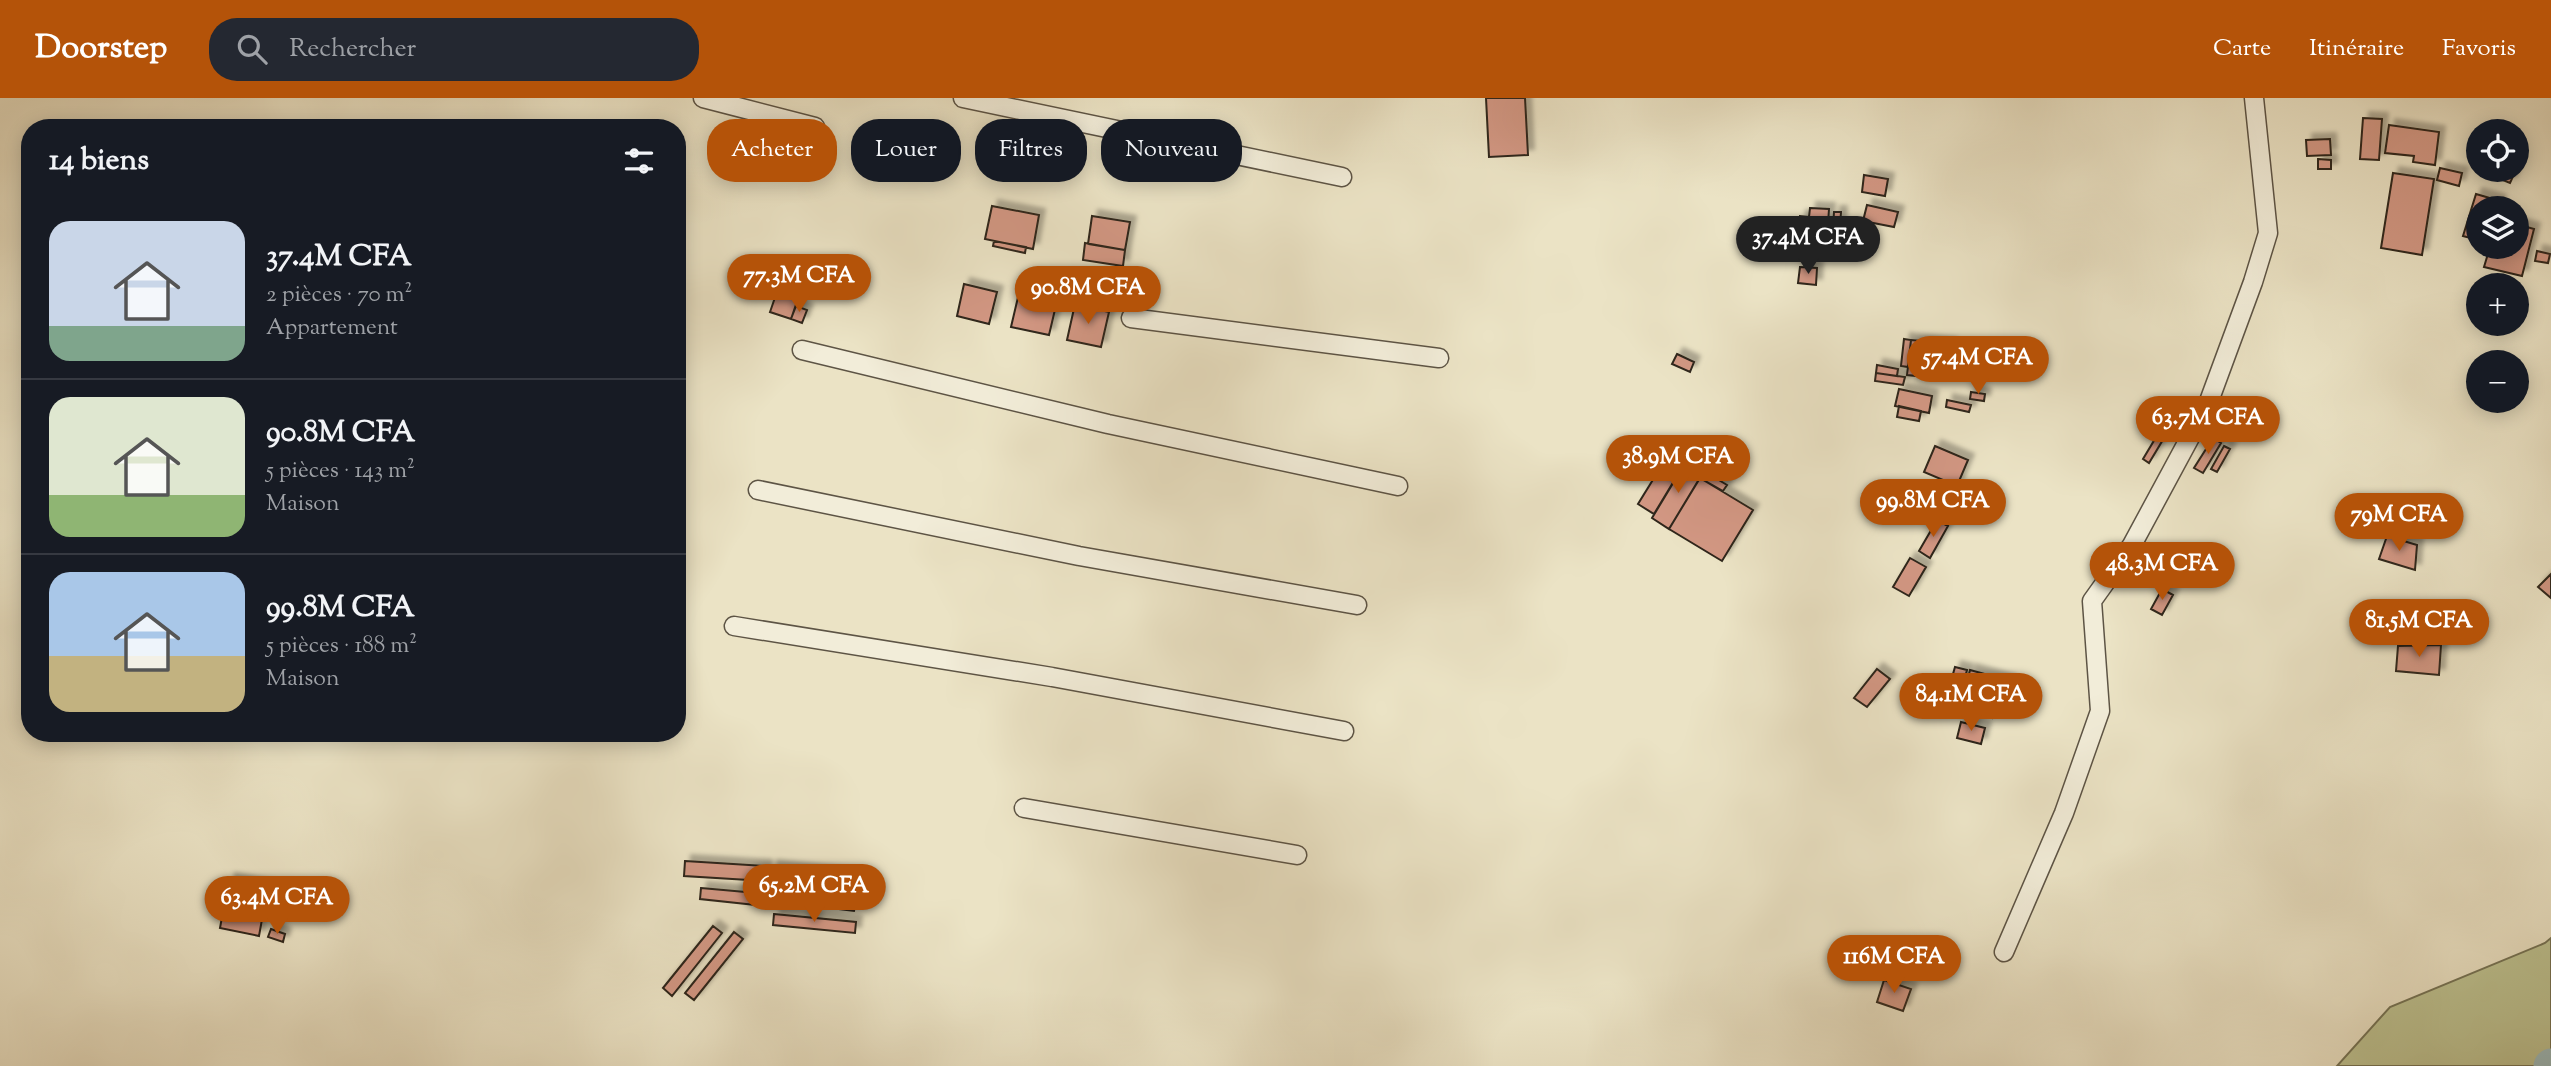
<!DOCTYPE html>
<html lang="fr">
<meta charset="utf-8">
<style>
:root{--surface:#171b24;--page:#242831;--text:#f1f3f6;--muted:#9ea1a6;--line:#363941;--accent:#b45309}
body{margin:0;font-family:"Sorts Mill Goudy",serif;background:var(--page);color:var(--text);height:100vh;display:flex;flex-direction:column;font-size:26px;white-space:nowrap}
*{box-sizing:border-box;margin:0}
p{font-size:23px;color:var(--muted)}
.icon{flex:none;width:38px;height:38px;fill:none;stroke:currentColor;stroke-width:2;stroke-linecap:round;stroke-linejoin:round}
.map{position:relative;flex:1;overflow:hidden}
.details{position:absolute;left:21px;top:21px;width:665px;height:623px;display:flex;flex-direction:column;background:var(--surface);border-radius:28px;box-shadow:0 4px 18px #0003}
.details>*{flex:none}
.hud{position:absolute;left:707px;top:21px;width:665px;height:63px;display:flex;gap:14px}
.fabs{position:absolute;left:2466px;top:21px;display:grid;gap:14px}
.fabs a{display:grid;place-items:center;width:63px;height:63px;border-radius:50%;background:var(--surface);box-shadow:0 4px 18px #0003;font-size:35px}
.price{position:absolute;translate:-50% -60px;padding:0 16px;border-radius:24px;background:var(--accent);color:#fff;font-size:23px;line-height:46px;filter:drop-shadow(0 2px 4px #0008)}
.price::after{content:'';position:absolute;left:50%;top:42px;width:21px;height:16px;margin-left:-10px;background:inherit;clip-path:polygon(0 0,100% 0,50% 100%)}
.price.active{background:#222;color:#fff}
ul{padding:0;list-style:none}
li{display:flex;align-items:center;gap:21px;height:175px;padding:0 28px}
li+li{border-top:2px solid var(--line)}
li span{display:grid;place-items:center;flex:none;width:196px;height:140px;border-radius:21px;color:#555}
li>.icon{margin-inline-start:auto}
span .icon{width:84px;height:84px;fill:#fffc;stroke-width:1}
li b{font-size:30px}
h2{display:flex;justify-content:space-between;align-items:center;height:84px;padding:0 28px;font-size:30px}
.chip{padding:0 24px;border-radius:28px;background:var(--surface);box-shadow:0 4px 18px #0003;font-size:24px;line-height:63px}
.chip.active{background:var(--accent);color:#fff}
header{display:flex;align-items:center;gap:42px;box-sizing:border-box;height:98px;padding:0 35px;background:var(--accent);color:#fff}
header strong{font-size:33px}
nav{display:flex;gap:38px;margin-inline-start:auto;font-size:24px}
.search{width:490px;height:63px;background:var(--page);display:flex;align-items:center;gap:18px;box-sizing:border-box;padding:0 24px;border-radius:28px;color:var(--muted);font-size:26px}
.map>svg:first-child{display:block}
.green{fill:#bdc291;stroke:#767456;stroke-width:2}
.lines{fill:none;stroke-linecap:round;stroke-linejoin:round}
.river{stroke:#9cbcbe;stroke-width:33}
.building{fill:#d29783;stroke:#2e251a;stroke-width:2;filter:url(#shadow)}
.minor-casing{stroke:#5d5445;stroke-width:21}
.minor{stroke:#f2edd9;stroke-width:18}
</style>
<header>
<strong>Doorstep</strong>
<div class="search"><svg class="icon" aria-label="search" viewBox="0 0 24 24"><circle cx="10" cy="10" r="6"/><path d="M15 15l6 6"/></svg>Rechercher</div>
<nav><a>Carte</a><a>Itinéraire</a><a>Favoris</a></nav>
</header>
<div class="map">
<svg width="2551" height="968" viewBox="0 0 2551 968">
<defs>
<filter id="shadow"><feDropShadow dx="6" dy="-6" stdDeviation="2" flood-color="#0004"/></filter>
</defs>
<rect width="100%" height="100%" fill="#ebe3c5"/>
<filter id="stains"><feTurbulence type="fractalNoise" baseFrequency=".00286" numOctaves="4"/><feColorMatrix values="0 0 0 0 .2 0 0 0 0 .09 0 0 0 0 .02 0 0 0 .5 -.17"/></filter>
<radialGradient id="worn" r=".72"><stop offset=".6" stop-color="#630" stop-opacity="0"/><stop offset="1" stop-color="#630" stop-opacity=".3"/></radialGradient>
<!-- green -->
<path class="green" d="M2551 840V968H2337L2390 909 2545 845Z"/>
<g class="lines">
<!-- river -->
<path class="river" d="M2550 968 2551 967"/>
</g>
<!-- building -->
<path class="building" d="M1486 0H1525L1528 57 1489 59Z
M2363 20 2382 21 2379 62 2360 61Z
M2389 27 2439 34 2435 67 2413 64 2414 58 2385 55Z
M2330 41 2331 57 2307 58 2306 42Z
M2318 61 2331 62V71H2318Z
M2440 70 2462 75 2459 88 2437 82Z
M2490 72H2516L2510 85 2488 76Z
M2393 75 2434 81 2422 157 2381 150Z
M1864 77 1888 81 1885 98 1862 94Z
M2476 96 2500 103 2498 110H2478V142L2463 138Z
M1867 107 1898 114 1894 129 1863 123Z
M992 108 1039 117 1033 151 985 141Z
M1810 110 1829 111 1827 141 1799 138 1800 118 1809 119Z
M1834 114H1841L1840 129H1833Z
M1092 118 1130 124 1125 152 1088 146Z
M2516 126 2534 131 2522 178 2484 169 2490 149H2516Z
M1788 133H1794L1793 142 1801 143V153H1787Z
M994 143 1026 149 1025 155 993 148Z
M1085 145 1125 152 1123 168 1083 162Z
M2537 153 2550 156 2548 165 2535 163Z
M1800 169 1817 170 1816 187 1798 185Z
M780 185 801 192 791 221 770 214Z
M964 186 997 194 989 226 957 218Z
M1019 195 1057 203 1049 237 1011 229Z
M1075 206 1109 214 1101 249 1067 242Z
M796 208 807 212 802 225 791 221Z
M1904 241 1911 242 1908 269 1901 268Z
M1911 242 1951 246 1947 281 1907 277Z
M1677 256 1694 264 1690 274 1672 266Z
M1877 267 1898 271 1897 278 1876 275Z
M1876 275 1905 279 1903 287 1875 283Z
M1899 291 1932 298 1929 315 1895 308Z
M1971 294 1985 296 1984 303 1970 301Z
M1947 302 1971 307 1969 314 1946 309Z
M1899 308 1921 313 1919 323 1897 319Z
M2158 336 2164 340 2149 365 2143 361Z
M2213 340 2221 345 2203 375 2194 370Z
M1935 348 1968 362 1957 388 1924 374Z
M2224 348 2230 351 2217 374 2211 371Z
M1667 359 1683 368 1654 416 1638 406Z
M1687 362 1704 373 1669 431 1652 420Z
M1704 373 1727 387 1723 393 1700 380Z
M1700 380 1753 412 1722 463 1669 431Z
M1937 422 1948 428 1930 460 1919 453Z
M2387 438 2417 447 2415 472 2379 461Z
M1910 460 1926 469 1909 498 1893 489Z
M2551 476V500L2538 489Z
M2162 491 2173 497 2162 517 2151 511Z
M2441 547 2439 577 2396 573 2398 548Z
M1955 569 1967 572 1963 587 1951 583Z
M1877 571 1890 581 1867 609 1854 600Z
M1970 572 2003 581 1992 620 1960 611Z
M2003 581 2010 583 2004 604 1997 602Z
M1961 624 1985 630 1981 646 1957 640Z
M685 763 766 768 765 783 684 778Z
M771 768 855 777 853 792 770 783Z
M229 781 268 788 259 838 220 830Z
M774 788 857 799 854 813 772 803Z
M701 790 767 796 766 808 700 801Z
M774 816 856 824 855 835 773 827Z
M713 828 722 835 672 898 663 890Z
M271 831 285 836 283 844 268 839Z
M734 834 743 841 694 902 685 895Z
M1884 882 1911 891 1903 913 1877 904Z"/>
<g class="lines">
<defs>
<path id="minor" d="M703 0 815 29
M963 0 1342 79
M1131 220 1439 260
M802 252 1108 326 1398 388
M758 392 1079 458 1357 507
M734 528 1052 579 1344 633
M1024 710 1297 757
M2004 854 2064 715 2100 613 2092 503 2132 447 2208 306 2253 184 2268 135 2254 0"/>
</defs>
<!-- minor casing -->
<use href="#minor" class="minor-casing"/>
<!-- minor -->
<use href="#minor" class="minor"/>
</g>
<rect width="100%" height="100%" filter="url(#stains)"/>
<rect width="100%" height="100%" fill="url(#worn)"/>
</svg>
<div class="fabs">
<a><svg class="icon" aria-label="locate" viewBox="0 0 24 24"><circle cx="12" cy="12" r="6"/><path d="M12 2v4M12 18v4M2 12h4M18 12h4"/></svg></a>
<a><svg class="icon" aria-label="layers" viewBox="0 0 24 24"><path d="M12 4l9 5-9 5-9-5zM3 14l9 5 9-5"/></svg></a>
<a>+</a>
<a>−</a>
</div>
<b class="price active" style="left:1808px;top:178px">37.4M CFA</b>
<b class="price" style="left:799px;top:216px">77.3M CFA</b>
<b class="price" style="left:1088px;top:228px">90.8M CFA</b>
<b class="price" style="left:1978px;top:298px">57.4M CFA</b>
<b class="price" style="left:2208px;top:358px">63.7M CFA</b>
<b class="price" style="left:1678px;top:397px">38.9M CFA</b>
<b class="price" style="left:1933px;top:441px">99.8M CFA</b>
<b class="price" style="left:2399px;top:455px">79M CFA</b>
<b class="price" style="left:2162px;top:504px">48.3M CFA</b>
<b class="price" style="left:2419px;top:561px">81.5M CFA</b>
<b class="price" style="left:1971px;top:635px">84.1M CFA</b>
<b class="price" style="left:814px;top:826px">65.2M CFA</b>
<b class="price" style="left:277px;top:838px">63.4M CFA</b>
<b class="price" style="left:1894px;top:897px">116M CFA</b>
<div class="hud">
<a class="chip active">Acheter</a>
<a class="chip">Louer</a>
<a class="chip">Filtres</a>
<a class="chip">Nouveau</a>
</div>
<section class="details">
<h2>14 biens<svg class="icon" aria-label="filters" viewBox="0 0 24 24"><path d="M4 7h16M4 17h16"/><circle cx="9" cy="7" r="2"/><circle cx="15" cy="17" r="2"/></svg></h2>
<ul>
<li><span style="background:linear-gradient(#c9d6e8 75%,#7fa58c 0)"><svg class="icon" aria-label="home" viewBox="0 0 24 24"><path d="M3 11l9-7 9 7M6 9v11h12V9"/></svg></span><div><b>37.4M CFA</b><p>2 pièces · 70 m²</p><p>Appartement</p></div></li>
<li><span style="background:linear-gradient(#dfe7d0 70%,#8fb573 0)"><svg class="icon" aria-label="home" viewBox="0 0 24 24"><path d="M3 11l9-7 9 7M6 9v11h12V9"/></svg></span><div><b>90.8M CFA</b><p>5 pièces · 143 m²</p><p>Maison</p></div></li>
<li><span style="background:linear-gradient(#a9c7e8 60%,#c2b280 0)"><svg class="icon" aria-label="home" viewBox="0 0 24 24"><path d="M3 11l9-7 9 7M6 9v11h12V9"/></svg></span><div><b>99.8M CFA</b><p>5 pièces · 188 m²</p><p>Maison</p></div></li>
</ul>
</section>
</div>
